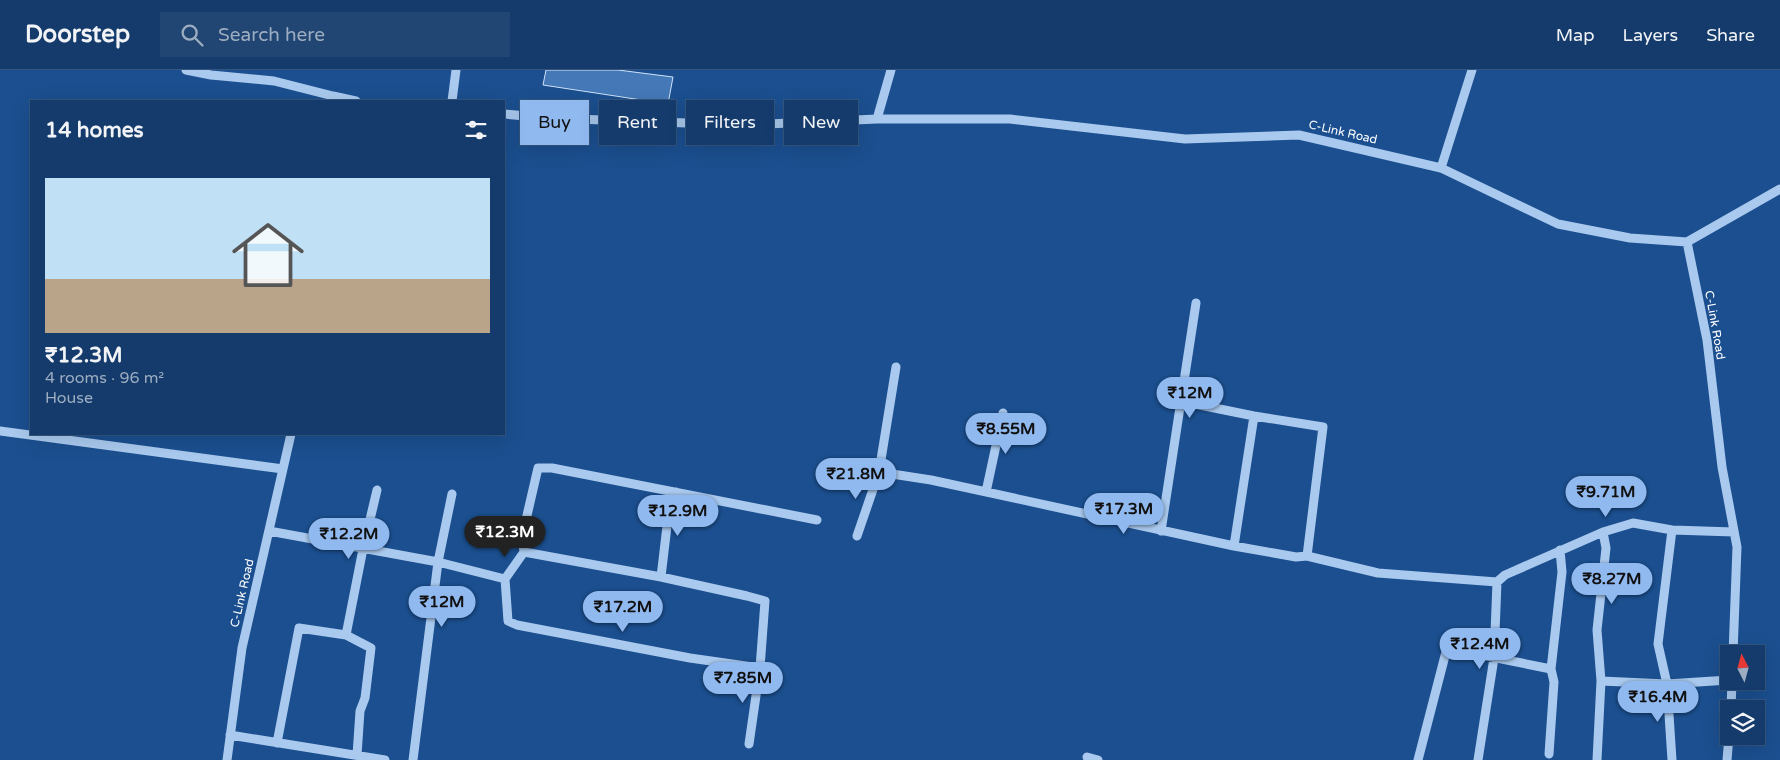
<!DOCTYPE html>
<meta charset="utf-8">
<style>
:root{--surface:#143b6b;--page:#214673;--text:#f1f3f6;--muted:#9dadc1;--line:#33557e;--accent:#90b9f0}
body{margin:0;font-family:"Varela Round",sans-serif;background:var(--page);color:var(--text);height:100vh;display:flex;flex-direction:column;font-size:19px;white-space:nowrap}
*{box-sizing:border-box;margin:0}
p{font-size:16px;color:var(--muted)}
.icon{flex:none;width:28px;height:28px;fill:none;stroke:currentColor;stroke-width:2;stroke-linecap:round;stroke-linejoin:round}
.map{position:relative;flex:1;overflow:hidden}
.sheet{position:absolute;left:30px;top:30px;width:475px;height:335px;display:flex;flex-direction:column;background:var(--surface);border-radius:0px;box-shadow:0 5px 20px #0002,0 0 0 1px var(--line)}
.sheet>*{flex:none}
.hud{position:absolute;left:520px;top:30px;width:475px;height:45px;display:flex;gap:10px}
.needle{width:32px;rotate:354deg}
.controls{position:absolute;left:1720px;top:575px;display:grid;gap:10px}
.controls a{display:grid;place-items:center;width:45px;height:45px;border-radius:0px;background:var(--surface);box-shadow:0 5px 20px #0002,0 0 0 1px var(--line);font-size:25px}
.price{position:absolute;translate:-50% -42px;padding:0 11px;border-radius:18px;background:var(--accent);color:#111;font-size:16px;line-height:32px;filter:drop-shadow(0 1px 2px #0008)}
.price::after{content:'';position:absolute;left:50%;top:30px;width:15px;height:11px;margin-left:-8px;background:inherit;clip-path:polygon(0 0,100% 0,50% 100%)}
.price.active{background:#222;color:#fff}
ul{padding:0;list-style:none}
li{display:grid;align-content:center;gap:10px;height:265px;padding:0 15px}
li+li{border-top:1px solid var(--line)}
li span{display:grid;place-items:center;height:155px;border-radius:0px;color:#555}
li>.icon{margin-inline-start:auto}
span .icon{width:90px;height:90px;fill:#fffc;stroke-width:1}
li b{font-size:21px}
h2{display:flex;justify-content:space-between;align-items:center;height:60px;padding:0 15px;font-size:21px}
.chip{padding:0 18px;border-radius:0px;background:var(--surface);box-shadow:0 5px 20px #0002,0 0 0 1px var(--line);font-size:18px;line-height:45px}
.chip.active{background:var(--accent);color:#111}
header{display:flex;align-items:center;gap:30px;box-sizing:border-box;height:70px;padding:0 25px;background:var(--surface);border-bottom:1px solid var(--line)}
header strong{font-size:24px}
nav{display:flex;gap:28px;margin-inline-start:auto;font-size:18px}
.search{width:350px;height:45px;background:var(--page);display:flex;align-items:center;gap:12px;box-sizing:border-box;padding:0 18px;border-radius:0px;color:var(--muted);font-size:19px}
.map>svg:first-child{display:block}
.building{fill:#4478b7;stroke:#cfe3fa}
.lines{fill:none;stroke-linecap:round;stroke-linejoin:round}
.minor{stroke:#a9c9ee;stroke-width:9}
.labels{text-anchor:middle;stroke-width:4;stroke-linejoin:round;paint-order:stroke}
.street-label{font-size:12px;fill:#fff;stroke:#1b4f8f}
</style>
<header>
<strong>Doorstep</strong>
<div class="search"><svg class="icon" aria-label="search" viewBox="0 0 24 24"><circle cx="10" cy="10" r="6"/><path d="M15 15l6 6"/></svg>Search here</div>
<nav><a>Map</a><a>Layers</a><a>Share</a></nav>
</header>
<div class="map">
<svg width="1780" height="690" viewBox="0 0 1780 690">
<rect width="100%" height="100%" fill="#1b4f8f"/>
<!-- building -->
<path class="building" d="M546 0H618L673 7 668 34 543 15Z"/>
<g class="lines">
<!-- minor -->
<path class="minor" d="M186 0 211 5 274 11 333 26
M333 30V26L356 31
M452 31 456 0
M504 44 547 48 743 55 877 49H1010L1185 69 1299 65 1441 98 1558 154 1630 168 1687 172 1707 270 1722 397 1737 477 1733 584
M877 49 891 0
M1441 98 1472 0
M1687 172 1780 119
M896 297 879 402 931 410 1234 476 1296 487 1307 486 1378 503 1497 512
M1180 331 1254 346 1323 357 1307 486
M0 361 283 399
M986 422 1003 343
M1672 460 1658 574 1667 614 1672 690
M269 461 438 492 505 509
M1161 461 1196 233
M857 466 879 402
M1234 476 1254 346
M524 482 661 507 747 526 765 531 760 598 749 674
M661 507 669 439 676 422
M346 565 363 479 377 420
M760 598 690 588 517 555 508 551 505 509 524 482 522 467 538 398H552L817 450
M1601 611 1667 614 1729 610
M1731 639 1732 611
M230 665 385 690
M277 673 299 558 346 565 371 578 365 628 360 641 357 685
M1549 684 1554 612 1551 599 1562 502 1560 480
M1087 687 1098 690
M227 690 242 578 291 364
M413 690 438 492 452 424
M1418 690 1447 578 1551 599
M1478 690 1494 588 1497 512 1505 505 1603 462 1633 453 1672 460 1734 462
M1597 690 1601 611 1597 560 1606 478 1603 462
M1727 690 1729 666"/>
</g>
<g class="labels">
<!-- street labels -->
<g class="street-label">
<text transform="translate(1343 62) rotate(13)" y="4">C-Link Road</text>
<text transform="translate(1715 255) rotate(80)" y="4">C-Link Road</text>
<text transform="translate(242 523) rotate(-77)" y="4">C-Link Road</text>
</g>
</g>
</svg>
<div class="controls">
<a><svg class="needle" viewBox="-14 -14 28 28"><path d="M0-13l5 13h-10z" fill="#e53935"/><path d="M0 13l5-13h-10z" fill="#9dadc1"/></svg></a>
<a><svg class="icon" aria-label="layers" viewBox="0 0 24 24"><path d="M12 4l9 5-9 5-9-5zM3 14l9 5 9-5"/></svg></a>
</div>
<b class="price" style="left:1190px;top:349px">₹12M</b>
<b class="price" style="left:1006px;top:385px">₹8.55M</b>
<b class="price" style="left:856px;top:430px">₹21.8M</b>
<b class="price" style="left:1606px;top:448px">₹9.71M</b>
<b class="price" style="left:1124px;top:465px">₹17.3M</b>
<b class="price" style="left:678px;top:467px">₹12.9M</b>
<b class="price active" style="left:505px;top:488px">₹12.3M</b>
<b class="price" style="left:349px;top:490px">₹12.2M</b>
<b class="price" style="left:1612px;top:535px">₹8.27M</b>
<b class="price" style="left:442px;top:558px">₹12M</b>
<b class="price" style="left:623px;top:563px">₹17.2M</b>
<b class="price" style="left:1480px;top:600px">₹12.4M</b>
<b class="price" style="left:743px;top:634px">₹7.85M</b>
<b class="price" style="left:1658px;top:653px">₹16.4M</b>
<div class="hud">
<a class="chip active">Buy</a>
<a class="chip">Rent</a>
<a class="chip">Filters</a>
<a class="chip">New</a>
</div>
<section class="sheet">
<h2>14 homes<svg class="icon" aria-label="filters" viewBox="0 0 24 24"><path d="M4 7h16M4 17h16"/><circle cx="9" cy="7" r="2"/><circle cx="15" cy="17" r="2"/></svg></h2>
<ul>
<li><span style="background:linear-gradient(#bfe0f5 65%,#b9a48a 0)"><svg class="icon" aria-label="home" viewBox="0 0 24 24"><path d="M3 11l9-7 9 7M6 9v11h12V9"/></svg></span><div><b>₹12.3M</b><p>4 rooms · 96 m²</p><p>House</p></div></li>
</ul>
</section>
</div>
